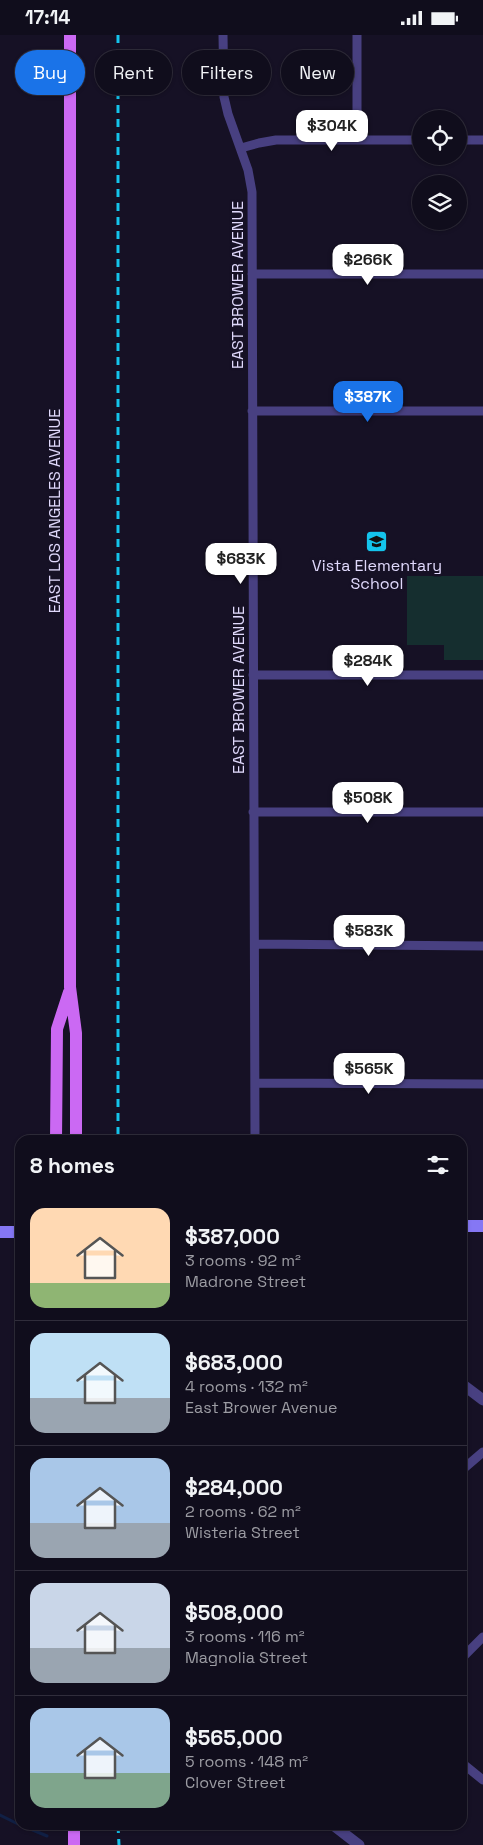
<!DOCTYPE html>
<meta charset="utf-8">
<style>
:root{--surface:#100d1c;--page:#1e1b29;--text:#f1f3f6;--muted:#9c9ca3;--line:#302d3b;--accent:#1a73e8}
body{margin:0;font-family:"Space Grotesk",sans-serif;background:var(--page);color:var(--text);height:100vh;display:flex;flex-direction:column;font-size:19px;white-space:nowrap}
*{box-sizing:border-box;margin:0}
p{font-size:16px;color:var(--muted)}
.icon{flex:none;width:28px;height:28px;fill:none;stroke:currentColor;stroke-width:2;stroke-linecap:round;stroke-linejoin:round}
.map{position:relative;flex:1;overflow:hidden}
.drawer{position:absolute;left:15px;top:1100px;width:452px;height:695px;display:flex;flex-direction:column;background:var(--surface);border-radius:15px;box-shadow:0 1px 4px #0004,0 0 0 1px var(--line)}
.drawer>*{flex:none}
.guide{position:absolute;left:15px;top:15px;width:454px;height:45px;display:flex;gap:10px}
.fabs{position:absolute;left:412px;top:75px;display:grid;gap:10px}
.fabs a{display:grid;place-items:center;width:55px;height:55px;border-radius:50%;background:var(--surface);box-shadow:0 1px 4px #0004,0 0 0 1px var(--line);font-size:25px}
.price{position:absolute;translate:-50% -42px;padding:0 11px;border-radius:10px;background:#fff;color:#222;font-size:16px;line-height:32px;filter:drop-shadow(0 1px 2px #0008)}
.price::after{content:'';position:absolute;left:50%;top:30px;width:15px;height:11px;margin-left:-8px;background:inherit;clip-path:polygon(0 0,100% 0,50% 100%)}
.price.current{background:var(--accent);color:#fff}
ul{padding:0;list-style:none}
li{display:flex;align-items:center;gap:15px;height:125px;padding:0 15px}
li+li{border-top:1px solid var(--line)}
li span{display:grid;place-items:center;flex:none;width:140px;height:100px;border-radius:15px;color:#555}
li>.icon{margin-inline-start:auto}
span .icon{width:60px;height:60px;fill:#fffc;stroke-width:1}
li b{font-size:21px}
h2{display:flex;justify-content:space-between;align-items:center;height:60px;padding:0 15px;font-size:21px}
.chip{padding:0 18px;border-radius:22px;background:var(--surface);box-shadow:0 1px 4px #0004,0 0 0 1px var(--line);font-size:18px;line-height:45px}
.chip.current{background:var(--accent);color:#fff}
.status{display:flex;justify-content:space-between;align-items:center;height:35px;padding:0 25px;background:var(--surface);direction:ltr}
.status svg{height:14px;fill:currentColor}
.map>svg:first-child{display:block}
.green{fill:#152e2f}
.lines{fill:none;stroke-linecap:round;stroke-linejoin:round}
.stream{stroke:#112045;stroke-width:3}
.minor{stroke:#484081;stroke-width:9}
.tertiary{stroke:#484081;stroke-width:11}
.secondary{stroke:#8577f4;stroke-width:12}
.primary{stroke:#cb69f3;stroke-width:12}
.rail{stroke:#14c4ec;stroke-width:3;stroke-dasharray:8 6;stroke-linecap:butt}
.labels{text-anchor:middle;stroke-width:5;stroke-linejoin:round;paint-order:stroke}
.street-label{font-size:16px;fill:#e0d9fc;stroke:#161125}
.poi-label{font-size:16px;fill:#e0d9fc;stroke:#161125}
</style>
<div class="status"><b>17:14</b><svg viewBox="0 0 49 12"><path d="M0 12V9h3v3zM5 12V6h3v6zM10 12V3h3v9zM15 12V0h3v12zM26 1h20v11H26zM47 4h2v5h-2z"/></svg></div>
<div class="map">
<svg width="483" height="1810" viewBox="0 0 483 1810">
<rect width="100%" height="100%" fill="#161125"/>
<!-- green -->
<path class="green" d="M407 541H483V625H444V610H407Z"/>
<g class="lines">
<!-- stream -->
<path class="stream" d="M0 1780 20 1790
M21 1790 47 1801"/>
<!-- minor -->
<path class="minor" d="M223 0 224 62 228 79 248 135 252 157 255 1105
M357 0V105
M459 105H483
M241 113 259 108 276 105H421
M252 239H483
M252 376H483
M253 640H483
M253 777H483
M255 909 483 911
M255 1048 483 1049
M462 1435 483 1417
M462 1623 483 1602
M462 1728 483 1745"/>
<!-- tertiary -->
<path class="tertiary" d="M462 1349 483 1365
M333 1790 359 1810"/>
<!-- secondary -->
<path class="secondary" d="M462 1191H483
M0 1197H20"/>
<!-- primary -->
<path class="primary" d="M70 0V952L76 998V1105
M56 1105 57 994 69 957
M74 1790V1810"/>
<!-- rail -->
<path class="rail" d="M118 0V1105
M118 1790 119 1810"/>
</g>
<!-- icons -->
<defs>
<symbol id="school-square" viewBox="-11 -11 22 22"><rect x="-9" y="-9" width="18" height="18" rx="4" fill="#14c4ec" stroke="#161125"/><path d="M0-5L7-2L0 1L-7-2ZM-4 1L0 2.5L4 1V4Q0 6-4 4Z" fill="#111"/></symbol>
</defs>
<g fill-rule="evenodd">
<use href="#school-square" x="364" y="494" width="25" height="25"/>
</g>
<g class="labels">
<!-- street labels -->
<g class="street-label">
<text transform="translate(237 250) rotate(-90)" y="6">EAST BROWER AVENUE</text>
<text transform="translate(54 476) rotate(-90)" y="6">EAST LOS ANGELES AVENUE</text>
<text transform="translate(238 655) rotate(-90)" y="6">EAST BROWER AVENUE</text>
</g>
<!-- poi labels -->
<g class="poi-label">
<text x="377" y="536">Vista Elementary<tspan x="377" dy="18">School</tspan></text>
</g>
</g>
</svg>
<div class="fabs">
<a><svg class="icon" aria-label="locate" viewBox="0 0 24 24"><circle cx="12" cy="12" r="6"/><path d="M12 2v4M12 18v4M2 12h4M18 12h4"/></svg></a>
<a><svg class="icon" aria-label="layers" viewBox="0 0 24 24"><path d="M12 4l9 5-9 5-9-5zM3 14l9 5 9-5"/></svg></a>
</div>
<b class="price" style="left:332px;top:117px">$304K</b>
<b class="price" style="left:368px;top:251px">$266K</b>
<b class="price current" style="left:368px;top:388px">$387K</b>
<b class="price" style="left:241px;top:550px">$683K</b>
<b class="price" style="left:368px;top:652px">$284K</b>
<b class="price" style="left:368px;top:789px">$508K</b>
<b class="price" style="left:369px;top:922px">$583K</b>
<b class="price" style="left:369px;top:1060px">$565K</b>
<div class="guide">
<a class="chip current">Buy</a>
<a class="chip">Rent</a>
<a class="chip">Filters</a>
<a class="chip">New</a>
</div>
<section class="drawer">
<h2>8 homes<svg class="icon" aria-label="filters" viewBox="0 0 24 24"><path d="M4 7h16M4 17h16"/><circle cx="9" cy="7" r="2"/><circle cx="15" cy="17" r="2"/></svg></h2>
<ul>
<li><span style="background:linear-gradient(#ffd9b3 75%,#8fb573 0)"><svg class="icon" aria-label="home" viewBox="0 0 24 24"><path d="M3 11l9-7 9 7M6 9v11h12V9"/></svg></span><div><b>$387,000</b><p>3 rooms · 92 m²</p><p>Madrone Street</p></div></li>
<li><span style="background:linear-gradient(#bfe0f5 65%,#9aa5b1 0)"><svg class="icon" aria-label="home" viewBox="0 0 24 24"><path d="M3 11l9-7 9 7M6 9v11h12V9"/></svg></span><div><b>$683,000</b><p>4 rooms · 132 m²</p><p>East Brower Avenue</p></div></li>
<li><span style="background:linear-gradient(#a9c7e8 65%,#9aa5b1 0)"><svg class="icon" aria-label="home" viewBox="0 0 24 24"><path d="M3 11l9-7 9 7M6 9v11h12V9"/></svg></span><div><b>$284,000</b><p>2 rooms · 62 m²</p><p>Wisteria Street</p></div></li>
<li><span style="background:linear-gradient(#c9d6e8 65%,#9aa5b1 0)"><svg class="icon" aria-label="home" viewBox="0 0 24 24"><path d="M3 11l9-7 9 7M6 9v11h12V9"/></svg></span><div><b>$508,000</b><p>3 rooms · 116 m²</p><p>Magnolia Street</p></div></li>
<li><span style="background:linear-gradient(#a9c7e8 65%,#7fa58c 0)"><svg class="icon" aria-label="home" viewBox="0 0 24 24"><path d="M3 11l9-7 9 7M6 9v11h12V9"/></svg></span><div><b>$565,000</b><p>5 rooms · 148 m²</p><p>Clover Street</p></div></li>
</ul>
</section>
</div>
